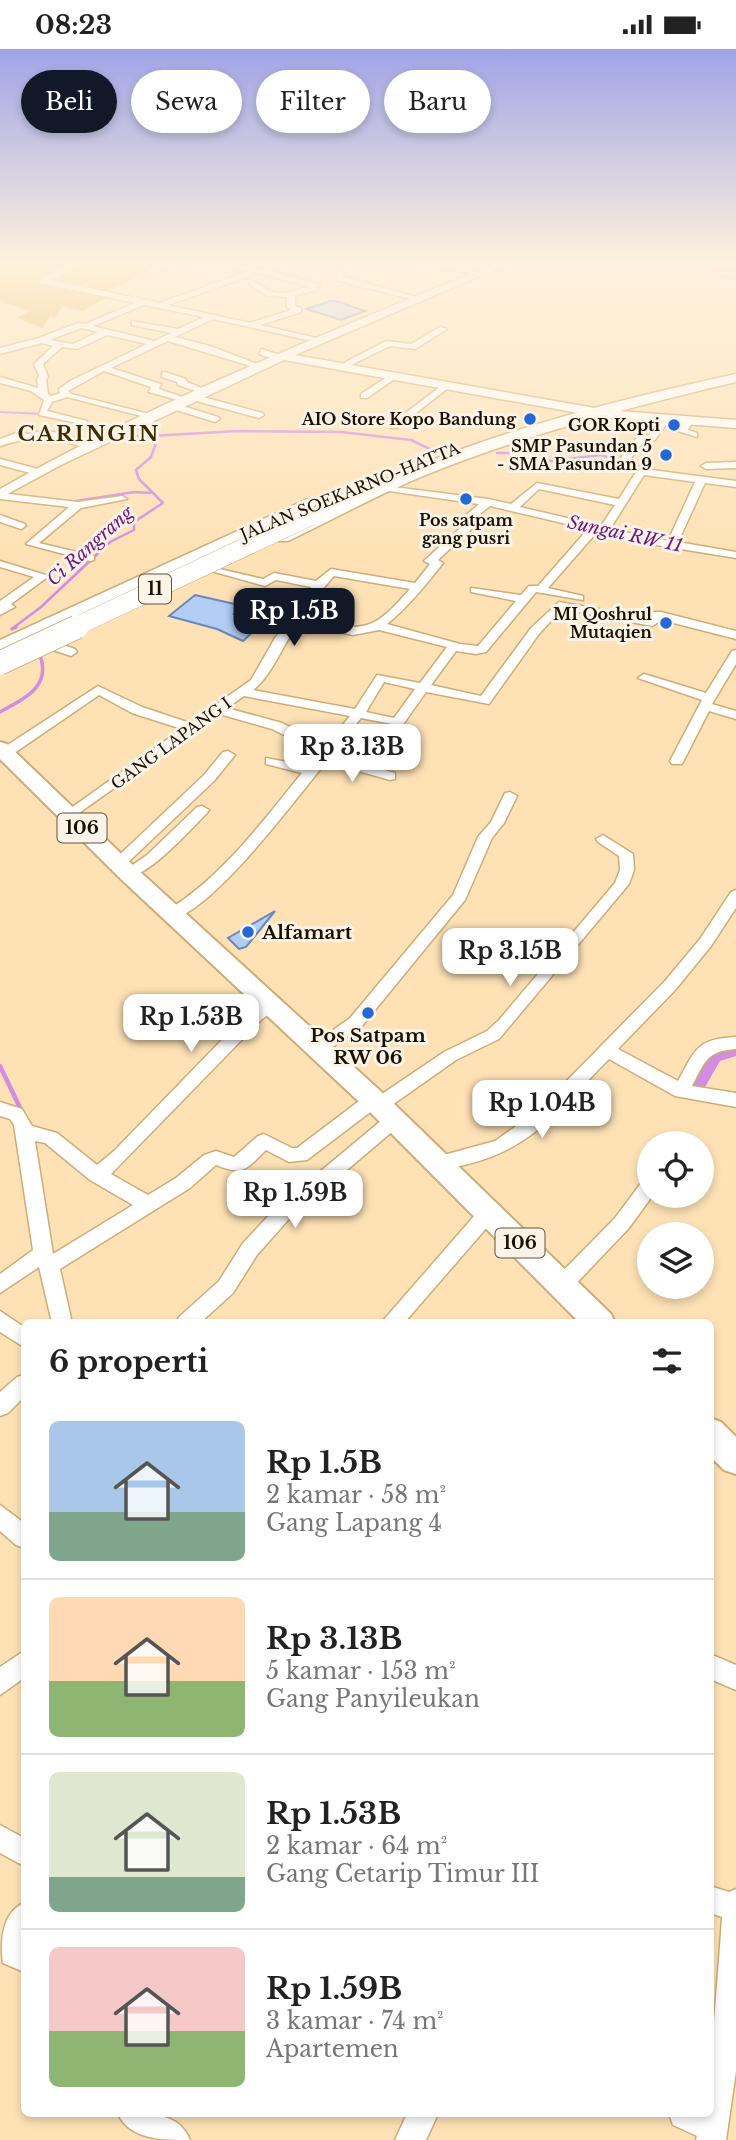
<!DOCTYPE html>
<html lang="id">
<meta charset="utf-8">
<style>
:root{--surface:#fff;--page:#f6f6f6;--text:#222;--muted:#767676;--line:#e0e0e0;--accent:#111827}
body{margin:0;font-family:"Libre Baskerville",serif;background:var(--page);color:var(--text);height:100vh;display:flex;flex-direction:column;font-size:26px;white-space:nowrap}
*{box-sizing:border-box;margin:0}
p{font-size:23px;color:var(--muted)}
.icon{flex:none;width:38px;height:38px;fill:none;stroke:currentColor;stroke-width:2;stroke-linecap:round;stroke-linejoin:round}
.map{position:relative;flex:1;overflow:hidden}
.drawer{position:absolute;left:21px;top:1270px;width:693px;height:798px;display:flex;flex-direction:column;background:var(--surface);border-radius:10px;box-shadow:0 4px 10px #0003}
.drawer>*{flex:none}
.banner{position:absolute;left:21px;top:21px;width:695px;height:63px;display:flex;gap:14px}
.controls{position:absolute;left:637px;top:1082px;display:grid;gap:14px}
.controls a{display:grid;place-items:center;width:77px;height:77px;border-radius:50%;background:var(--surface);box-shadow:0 4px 10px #0003;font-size:35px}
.price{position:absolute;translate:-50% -60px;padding:0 16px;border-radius:14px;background:#fff;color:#222;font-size:23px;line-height:46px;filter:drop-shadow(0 2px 4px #0008)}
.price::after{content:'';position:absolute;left:50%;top:42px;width:21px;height:16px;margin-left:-10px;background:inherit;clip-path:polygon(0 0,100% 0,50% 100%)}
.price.selected{background:var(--accent);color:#fff}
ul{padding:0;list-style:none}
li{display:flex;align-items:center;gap:21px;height:175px;padding:0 28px}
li+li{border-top:2px solid var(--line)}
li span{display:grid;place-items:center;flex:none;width:196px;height:140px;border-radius:10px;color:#555}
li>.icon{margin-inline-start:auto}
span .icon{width:84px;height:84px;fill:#fffc;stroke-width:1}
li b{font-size:30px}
h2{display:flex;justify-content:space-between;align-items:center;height:84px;padding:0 28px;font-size:30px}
.chip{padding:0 24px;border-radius:32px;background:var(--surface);box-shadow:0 4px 10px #0003;font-size:24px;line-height:63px}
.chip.selected{background:var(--accent);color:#fff}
.status{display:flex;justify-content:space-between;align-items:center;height:49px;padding:0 35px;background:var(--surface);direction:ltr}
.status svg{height:19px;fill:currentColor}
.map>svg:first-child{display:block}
.green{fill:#e8b14e}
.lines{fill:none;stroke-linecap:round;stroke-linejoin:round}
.stream-far3{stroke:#d28ce3;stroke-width:2}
.stream-far2{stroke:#d28ce3;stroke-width:2.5}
.stream-far1{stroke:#d28ce3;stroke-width:3.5}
.stream{stroke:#d28ce3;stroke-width:4.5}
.river{fill:#d28ce3;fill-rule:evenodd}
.building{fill:#b3cdf7;stroke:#6a88b8;stroke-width:2}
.street-casing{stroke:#cdac75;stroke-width:3}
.secondary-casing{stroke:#cdac75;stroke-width:3}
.primary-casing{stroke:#cdac75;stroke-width:4}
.highway-casing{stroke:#cdac75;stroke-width:3}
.street{fill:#fff;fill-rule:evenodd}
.secondary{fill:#fff;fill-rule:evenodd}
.primary{fill:#fff;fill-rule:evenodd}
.highway{fill:#fff;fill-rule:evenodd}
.highway-bridge-far1-casing{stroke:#cdac75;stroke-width:19;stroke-linecap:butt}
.highway-bridge-casing{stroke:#cdac75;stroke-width:25;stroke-linecap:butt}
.highway-bridge-far1{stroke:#fff;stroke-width:18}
.highway-bridge{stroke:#fff;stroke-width:23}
.poi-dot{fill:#2368d4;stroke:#faf3e8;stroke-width:2.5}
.labels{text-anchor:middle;stroke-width:6;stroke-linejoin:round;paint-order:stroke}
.far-poi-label{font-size:16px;font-weight:bold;fill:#1b0f00;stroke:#faf3e8;text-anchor:end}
.far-street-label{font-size:16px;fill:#1b0f00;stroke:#faf3e8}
.far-water-label{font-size:18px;font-style:italic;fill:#6f1781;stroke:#faf3e8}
.shield{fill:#faf3e8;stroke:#5e5346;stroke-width:2}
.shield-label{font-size:18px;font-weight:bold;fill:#1b0f00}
.poi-label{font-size:19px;font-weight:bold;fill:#1b0f00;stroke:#faf3e8;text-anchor:start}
.far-district-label{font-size:21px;font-weight:bold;letter-spacing:2px;fill:#402b00;stroke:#faf3e8}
</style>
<div class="status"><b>08:23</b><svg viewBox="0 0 49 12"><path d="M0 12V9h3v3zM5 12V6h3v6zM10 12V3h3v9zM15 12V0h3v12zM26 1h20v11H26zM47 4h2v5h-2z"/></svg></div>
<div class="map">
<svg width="736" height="2091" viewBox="0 0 736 2091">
<rect width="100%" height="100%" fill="#fee2b6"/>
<!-- green -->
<path class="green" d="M0 213H173L100 245 108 247 83 262 62 258 55 269 50 267 42 279 17 269 29 262 0 252Z"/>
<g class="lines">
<!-- stream-far3 -->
<path class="stream-far3" d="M0 363 44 365
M80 374 85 375"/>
<!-- stream-far2 -->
<path class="stream-far2" d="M80 374 112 383
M150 387 238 382 341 383 411 391 436 403
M497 404H529L551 412 601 406 622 412
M69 453 135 443 150 444
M13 579 41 558 110 493 134 481V473L163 454 139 430 136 421 151 408 156 394 151 389 120 385"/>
<!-- stream-far1 -->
<path class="stream-far1" d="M12 580 16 578
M0 663C25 649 53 637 39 604"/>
<!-- stream -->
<path class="stream" d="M0 1017 22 1063
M491 1107 512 1097"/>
<!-- river -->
<path class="river" d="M736 989V1007L720 1012 701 1045 692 1048 683 1045 679 1038 702 998Z"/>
</g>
<!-- building -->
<path class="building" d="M330 252H336L365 262 341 271 306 260Z
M195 546 239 556 242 558 234 565 263 573 243 592 217 580 169 567Z
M275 862 246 898 239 900 228 889Z"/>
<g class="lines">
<defs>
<path id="street" d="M68 213H76L72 220 51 231 159 254 249 222 194 213 257 219 320 235 318 240 295 247V257L301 259V263L260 276 325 291 321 294 213 270 175 288 210 297 260 316V320L168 292 111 319 161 335 159 340 188 350V354L149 343 151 338 104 322 68 342 71 345 153 366V370L67 348 52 353 47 362 87 372V376L39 366 44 351 31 342 0 334V328L38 339 37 330 39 327 34 315 53 297 42 294 0 305V299L39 289 78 274 85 275 135 254 41 234V230ZM253 223 309 237C297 241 283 247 270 242 262 239 259 233 250 232V236L267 247 287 248V258L291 261 250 274 168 256 253 226ZM144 256 204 268 178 280 132 272V276L171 284 154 292 93 277ZM81 279 98 283 73 295 50 291ZM107 286 147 295 70 332 59 340 60 344 51 347 48 345 46 331 48 328 43 315 62 298 77 300Z
M168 213H179L138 231 131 229Z
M327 213 350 214 343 228 424 250 420 252 335 231 342 217Z
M418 213H434L484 225 480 227Z
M720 222 736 224V228L717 226Z
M440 278 447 280 415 300 390 297 345 319 338 317 386 292 411 295Z
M262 300 282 307 283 309 279 312 259 305Z
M165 323 186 330 187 333 209 342 205 345 178 336 177 333 162 328V324Z
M393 324 397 327 396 329 367 349H361V345Z
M445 334 452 336 397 379H391V375Z
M192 345 262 364 264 366 259 369 189 350V346Z
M173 354 218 368 220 370 215 373 170 359 168 357Z
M665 367 670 370 655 391 644 392 628 413 644 420 736 432V438L705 434 678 493 736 503V509L644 494 597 483 548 539 583 547V551L536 543 486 603 476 605 456 602 431 636 481 647 531 579 559 553 650 569 645 565 647 563H661L736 582V590L662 571 652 577 562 560 539 585 489 655 426 643 402 677 361 669 331 706 395 724V730L390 731 326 713C296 750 215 859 173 870L165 865 168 861C222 828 262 773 302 724L266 715V709L308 717 314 710 285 702V696L320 703 326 695 309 691 298 693 272 680 219 665 69 771 62 767 64 764 182 680 132 664 99 646 10 707 0 706V701L98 637 142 658 190 674 251 631 275 589 295 565H303L304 568 309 569 321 554 308 544 311 538 276 531 265 537 211 522V518L263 530 274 524 316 532 331 520 415 534 430 515 424 512 426 510 468 472 464 468 479 455 382 441 377 438 378 436 488 450 511 455 537 434 619 450 636 423 617 414 638 387 649 386ZM644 426 695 433 668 492 610 480ZM539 440 615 456 601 477 520 458ZM490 457 588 480 538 537H529L521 546 471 539V543L516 552 478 597 460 595 387 575C408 558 426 536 443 514L438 511 478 474 479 472 476 468ZM334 527 410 540C377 577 368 585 319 572L333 554 331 549 320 543ZM299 574 353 586 379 581 447 598 420 634 377 626 355 660 253 641C273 626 283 594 299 574ZM384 633 415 640 394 669 366 663ZM244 647 350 667 332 689 302 684 282 674 227 659Z
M688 369 693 372 688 381 697 384V388L678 382 685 370Z
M46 381 94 395 96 397 91 400C50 389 42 384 0 397V390L16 384 28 385Z
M0 410 42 421 43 423 38 426 0 416Z
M736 413V419L706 420 701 417 706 414Z
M0 444 78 453 122 447 127 450 81 459 39 494 94 507V511L90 512 26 495 69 458 0 450Z
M0 466 25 475 26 477 21 480 0 473Z
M0 512 49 527 11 555 15 558 0 566V552L34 528 0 518Z
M51 592 75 600 77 603 71 607 47 599V593Z
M736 601V615L712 655 736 662V670L709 662 682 715H672L670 712 702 651 638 629 644 625 706 644 732 602Z
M228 702 235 706 214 732 123 818H113L111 815 113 812 204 726 223 703Z
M510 743 517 747 504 774 492 789 465 851 362 977 324 1004H312L310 1000 312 996 350 969 453 846 478 788 491 773 505 744Z
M202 757 209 761 207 764C192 779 144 833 124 828L122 825 124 822 147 806 197 758Z
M603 786 633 805 634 821 629 835 499 990 456 1011 385 1061H373L307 1111 289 1113 266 1101C245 1121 244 1127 216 1116L190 1139 60 1220 72 1274H52L39 1218 0 1244V1225L33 1201 14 1076 10 1070 0 1067V1053L22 1060 32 1077 57 1084 97 1116 114 1102 249 963 272 950 278 952 280 956 261 971 111 1125 148 1146 176 1129 204 1106 216 1102 234 1108 258 1087 264 1085 292 1099H297L367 1046 373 1044 379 1047 444 1003 487 982 499 971 615 834 620 821 619 807 598 793 596 790ZM35 1092 45 1094 90 1131 133 1156 53 1205Z
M736 841V859L711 897 676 940 618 1000 678 1032C696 1000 696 990 736 988V1000C706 1002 705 1013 692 1037L736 1044V1058L675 1047 609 1010C561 1058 534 1100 464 1116 454 1118 443 1122 433 1119L430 1114 433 1109 495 1092 536 1063 665 932 700 890 731 843Z
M394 1064 400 1066 403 1071 400 1076 288 1171 257 1206 233 1244 200 1274H176L179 1268 219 1232 243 1194 274 1161 388 1066Z
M649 1131V1146H653L629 1179 569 1242 562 1244 555 1242 552 1236 555 1230 615 1169 642 1133Z
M489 1155 496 1158 498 1163 496 1168 404 1274H381L482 1158Z
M0 1262 24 1278V1298L0 1283Z
M24 1326V1348L8 1364 0 1367V1343L17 1328Z
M0 1456 24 1474V1499L16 1496 0 1482Z
M24 1602V1629L0 1646V1618Z
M710 1605 736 1616V1641L710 1630Z
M0 1776 24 1789V1817L0 1804Z
M710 1837 729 1843 736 1840V2022L726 2091H696L697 2087 673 2076 669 2065H710C710 1999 718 1934 722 1868L710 1864Z
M24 1854V1923L3 1914C0 1893 2 1863 24 1854Z
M118 2065C145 2065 178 2061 190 2091 163 2091 130 2091 118 2065Z
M407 2065H438L426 2091H395Z"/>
<path id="secondary" d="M499 213H513L295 306 606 361 736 371V379L606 369 284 311 63 415 0 449V440C159 350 330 283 499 213Z"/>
<path id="primary" d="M0 693 7 695 137 820 388 1049 611 1265 615 1274H580L370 1063 121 830 0 710Z
M710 1369 721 1373 736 1388V1425L724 1421 710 1407Z"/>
<path id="highway" d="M736 325V333C630 358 524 386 423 427 377 446 334 470 288 492H276L273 488 276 484C321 463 364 439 410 420 515 377 625 349 736 325Z
M307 450 316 455 313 459 0 605V591Z"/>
</defs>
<!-- street casing -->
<use href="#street" class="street-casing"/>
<!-- secondary casing -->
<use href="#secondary" class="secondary-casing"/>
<!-- primary casing -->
<use href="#primary" class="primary-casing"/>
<!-- highway casing -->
<use href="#highway" class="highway-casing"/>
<!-- street -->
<use href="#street" class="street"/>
<!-- secondary -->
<use href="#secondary" class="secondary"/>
<!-- primary -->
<use href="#primary" class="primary"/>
<!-- highway -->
<use href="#highway" class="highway"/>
<defs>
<path id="highway-bridge-far1" d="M73 579 311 467"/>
<path id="highway-bridge" d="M0 614 77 578"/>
</defs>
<!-- highway-bridge-far1 casing -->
<use href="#highway-bridge-far1" class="highway-bridge-far1-casing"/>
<!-- highway-bridge casing -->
<use href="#highway-bridge" class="highway-bridge-casing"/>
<!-- highway-bridge-far1 -->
<use href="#highway-bridge-far1" class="highway-bridge-far1"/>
<!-- highway-bridge -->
<use href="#highway-bridge" class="highway-bridge"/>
</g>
<!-- sky -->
<linearGradient id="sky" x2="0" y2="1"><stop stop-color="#9fa4e6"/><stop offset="0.42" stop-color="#fff2de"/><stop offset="1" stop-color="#fff2de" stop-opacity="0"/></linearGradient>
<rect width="736" height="506" fill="url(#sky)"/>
<!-- markers -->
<g class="poi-dot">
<circle cx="530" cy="370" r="7"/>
<circle cx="674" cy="376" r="7"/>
<circle cx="666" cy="406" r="7"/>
<circle cx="466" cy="450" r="7"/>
<circle cx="666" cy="574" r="7"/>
<circle cx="248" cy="883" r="7"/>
<circle cx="368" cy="964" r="7"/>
</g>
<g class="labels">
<!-- far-poi labels -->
<g class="far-poi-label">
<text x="516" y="376">AIO Store Kopo Bandung</text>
<text x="660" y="382">GOR Kopti</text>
<text x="652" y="403">SMP Pasundan 5<tspan x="652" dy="18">- SMA Pasundan 9</tspan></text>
<text x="466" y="477" text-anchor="middle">Pos satpam<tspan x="466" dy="18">gang pusri</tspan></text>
<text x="652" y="571">MI Qoshrul<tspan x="652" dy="18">Mutaqien</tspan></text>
</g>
<!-- far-street labels -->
<g class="far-street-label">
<text transform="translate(350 442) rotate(-22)" y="6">JALAN SOEKARNO-HATTA</text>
<text transform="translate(171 694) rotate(-36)" y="6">GANG LAPANG I</text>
</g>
<!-- far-water labels -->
<g class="far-water-label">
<text transform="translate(625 485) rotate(12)" y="6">Sungai RW 11</text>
<text transform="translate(90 497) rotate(-42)" y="6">Ci Rangrang</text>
</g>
<!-- shield labels -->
<g class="shield">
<rect x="139" y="525.5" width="32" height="29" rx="5"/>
<rect x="57.5" y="764.5" width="49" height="29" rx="5"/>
<rect x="495.5" y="1179.5" width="49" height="29" rx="5"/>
</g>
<g class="shield-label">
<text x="155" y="546">11</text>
<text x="82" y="785">106</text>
<text x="520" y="1200">106</text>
</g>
<!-- poi labels -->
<g class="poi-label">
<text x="262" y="890">Alfamart</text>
<text x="368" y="993" text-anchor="middle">Pos Satpam<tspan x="368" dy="22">RW 06</tspan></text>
</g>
<!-- far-district labels -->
<g class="far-district-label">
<text x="89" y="392">CARINGIN</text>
</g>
</g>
</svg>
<div class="controls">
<a><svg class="icon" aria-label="locate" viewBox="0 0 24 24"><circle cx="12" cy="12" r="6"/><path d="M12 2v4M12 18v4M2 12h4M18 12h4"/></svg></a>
<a><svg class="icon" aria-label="layers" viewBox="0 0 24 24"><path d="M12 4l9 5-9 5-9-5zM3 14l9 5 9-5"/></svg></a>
</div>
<b class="price selected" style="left:294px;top:599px">Rp 1.5B</b>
<b class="price" style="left:352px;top:735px">Rp 3.13B</b>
<b class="price" style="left:510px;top:939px">Rp 3.15B</b>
<b class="price" style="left:191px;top:1005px">Rp 1.53B</b>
<b class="price" style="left:542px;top:1091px">Rp 1.04B</b>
<b class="price" style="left:295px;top:1181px">Rp 1.59B</b>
<div class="banner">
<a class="chip selected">Beli</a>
<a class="chip">Sewa</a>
<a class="chip">Filter</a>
<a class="chip">Baru</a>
</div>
<section class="drawer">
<h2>6 properti<svg class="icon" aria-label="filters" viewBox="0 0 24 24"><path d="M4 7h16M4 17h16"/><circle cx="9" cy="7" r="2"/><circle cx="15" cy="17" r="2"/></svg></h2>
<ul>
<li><span style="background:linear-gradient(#a9c7e8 65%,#7fa58c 0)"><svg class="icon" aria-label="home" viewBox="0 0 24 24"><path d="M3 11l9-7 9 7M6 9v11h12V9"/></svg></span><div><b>Rp 1.5B</b><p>2 kamar · 58 m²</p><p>Gang Lapang 4</p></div></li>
<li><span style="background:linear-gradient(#ffd9b3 60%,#8fb573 0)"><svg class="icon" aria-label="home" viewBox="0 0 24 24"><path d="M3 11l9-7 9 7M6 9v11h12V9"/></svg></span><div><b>Rp 3.13B</b><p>5 kamar · 153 m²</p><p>Gang Panyileukan</p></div></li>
<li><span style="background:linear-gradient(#dfe7d0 75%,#7fa58c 0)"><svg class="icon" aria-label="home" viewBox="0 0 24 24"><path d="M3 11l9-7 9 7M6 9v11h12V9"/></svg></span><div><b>Rp 1.53B</b><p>2 kamar · 64 m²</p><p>Gang Cetarip Timur III</p></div></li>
<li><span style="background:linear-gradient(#f6c9c9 60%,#8fb573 0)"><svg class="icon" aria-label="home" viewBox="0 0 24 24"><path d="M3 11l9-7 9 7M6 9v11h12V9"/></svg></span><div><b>Rp 1.59B</b><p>3 kamar · 74 m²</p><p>Apartemen</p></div></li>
</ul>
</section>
</div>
